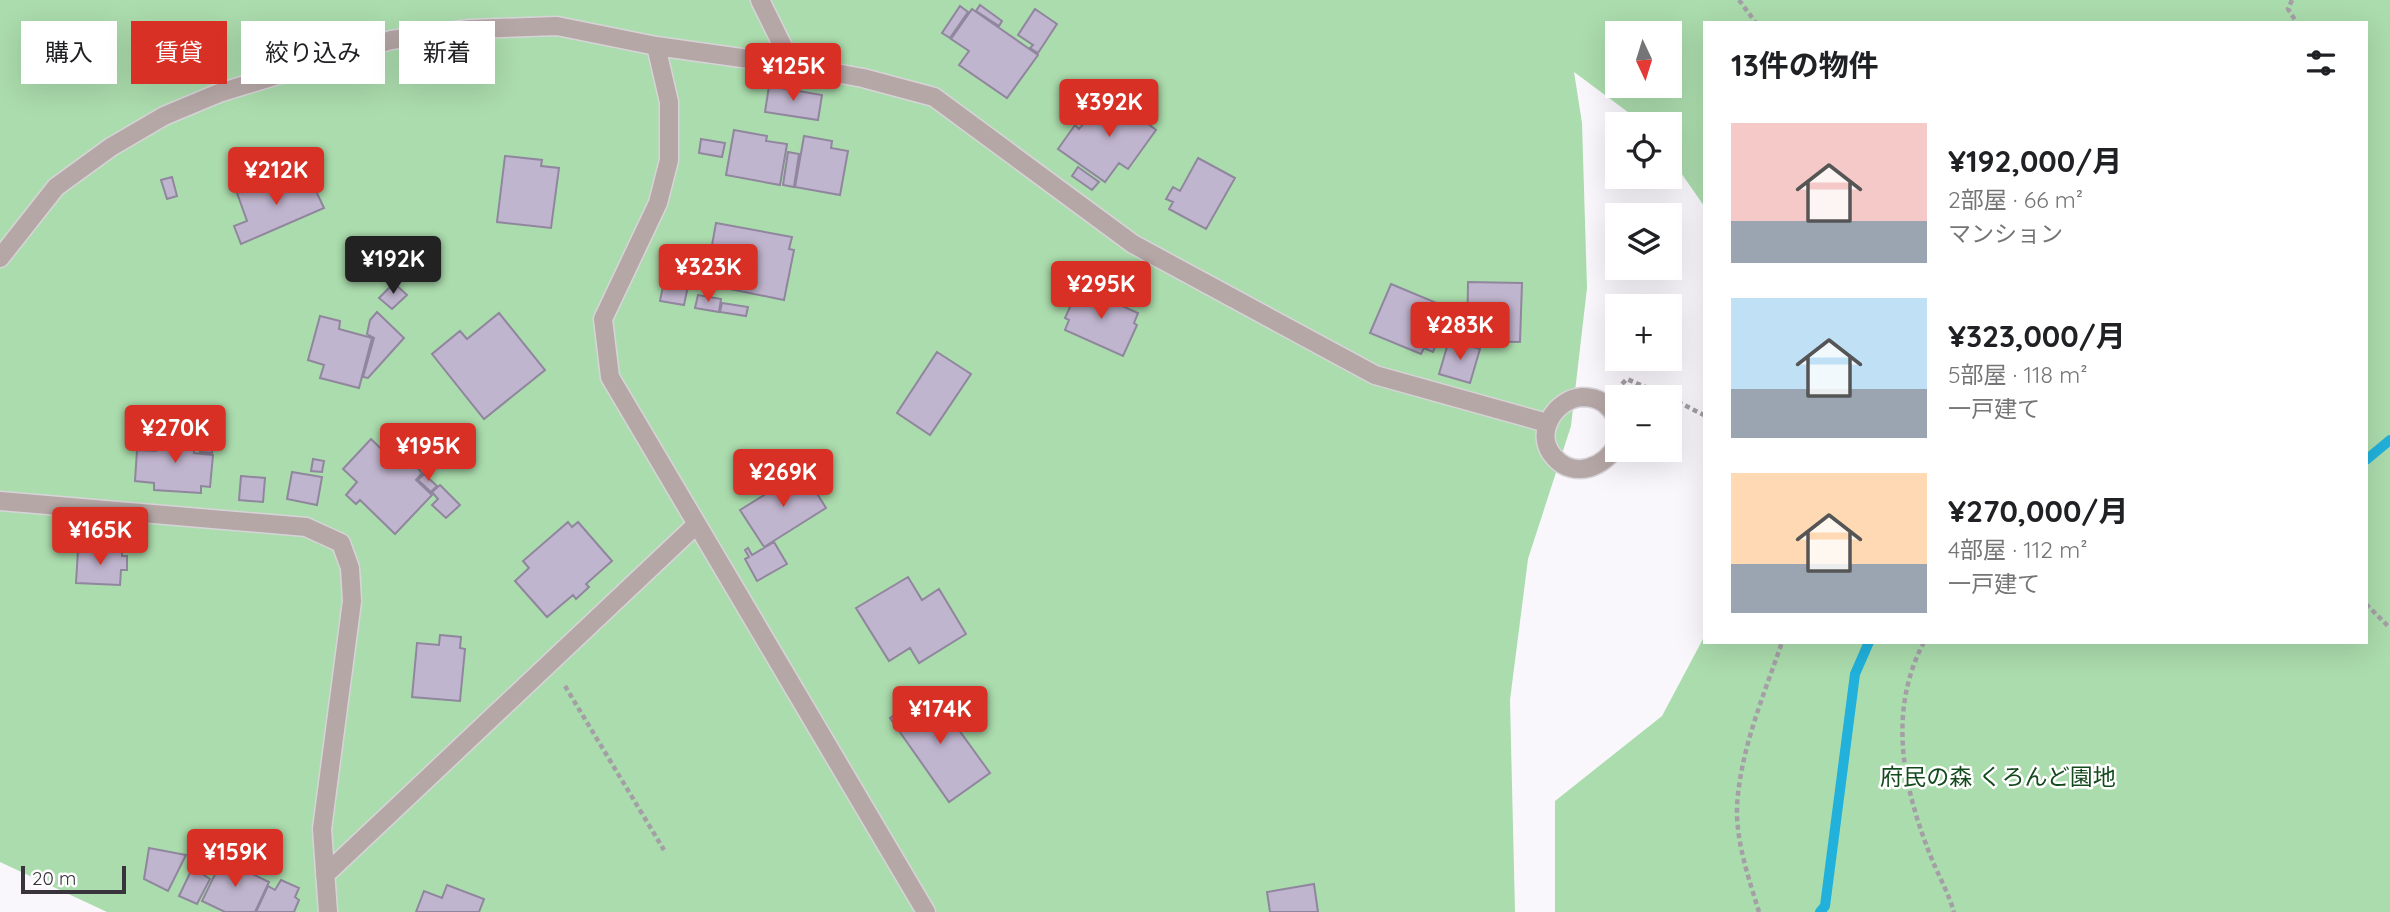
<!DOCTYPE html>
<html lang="ja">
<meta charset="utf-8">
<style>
:root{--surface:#fff;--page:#f2f2f2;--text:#202124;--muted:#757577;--accent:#d93025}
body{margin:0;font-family:Quicksand,"Noto Sans JP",sans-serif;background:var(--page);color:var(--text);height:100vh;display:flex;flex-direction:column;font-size:26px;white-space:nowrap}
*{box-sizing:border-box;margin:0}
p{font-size:23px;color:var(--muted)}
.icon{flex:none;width:38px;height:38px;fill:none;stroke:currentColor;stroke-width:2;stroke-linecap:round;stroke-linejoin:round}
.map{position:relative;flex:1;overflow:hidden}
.sheet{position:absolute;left:1703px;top:21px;width:665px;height:623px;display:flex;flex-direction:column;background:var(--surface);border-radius:0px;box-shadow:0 7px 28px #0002}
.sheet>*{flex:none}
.banner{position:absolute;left:21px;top:21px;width:665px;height:63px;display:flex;gap:14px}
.needle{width:46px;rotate:176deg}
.controls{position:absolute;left:1605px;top:21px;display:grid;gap:14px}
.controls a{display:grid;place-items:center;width:77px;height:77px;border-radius:0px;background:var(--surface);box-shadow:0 7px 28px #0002;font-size:35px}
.scale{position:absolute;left:21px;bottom:18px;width:105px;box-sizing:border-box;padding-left:7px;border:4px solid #39333c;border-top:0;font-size:19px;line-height:24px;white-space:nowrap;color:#39333c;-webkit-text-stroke:5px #fff;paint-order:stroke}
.price{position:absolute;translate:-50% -60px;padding:0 16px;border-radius:7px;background:var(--accent);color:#fff;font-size:23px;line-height:46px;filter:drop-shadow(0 2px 4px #0008)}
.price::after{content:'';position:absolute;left:50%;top:42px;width:21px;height:16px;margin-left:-10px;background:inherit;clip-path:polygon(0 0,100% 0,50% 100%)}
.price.selected{background:#222;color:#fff}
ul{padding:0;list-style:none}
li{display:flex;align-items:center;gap:21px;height:175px;padding:0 28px}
li span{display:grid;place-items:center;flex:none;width:196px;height:140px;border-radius:0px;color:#555}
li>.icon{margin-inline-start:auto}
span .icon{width:84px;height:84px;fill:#fffc;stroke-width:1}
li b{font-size:30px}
h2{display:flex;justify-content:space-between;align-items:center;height:84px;padding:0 28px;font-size:30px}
.chip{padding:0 24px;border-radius:0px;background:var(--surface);box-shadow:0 7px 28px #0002;font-size:24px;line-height:63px}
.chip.selected{background:var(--accent);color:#fff}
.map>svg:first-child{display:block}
.green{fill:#abdcad;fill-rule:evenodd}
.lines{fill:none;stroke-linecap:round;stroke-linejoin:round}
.stream{stroke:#21b1db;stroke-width:10}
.building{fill:#c0b5ce;stroke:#90869d;stroke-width:2}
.minor-casing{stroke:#d7d4d9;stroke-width:21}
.path{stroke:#a49fa6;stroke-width:4.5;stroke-dasharray:5 3.5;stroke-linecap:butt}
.minor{stroke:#b5a7a5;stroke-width:18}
.labels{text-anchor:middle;stroke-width:5;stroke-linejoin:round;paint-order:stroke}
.park-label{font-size:23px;fill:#134a1c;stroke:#fff}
</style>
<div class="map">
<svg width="2390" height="912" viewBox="0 0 2390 912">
<rect width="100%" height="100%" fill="#faf7fc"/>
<!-- green -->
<path class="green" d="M0 0H2390V912H1555V801L1662 716 1704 637V642H2366V23H1704V206L1670 157V124H1644L1574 72 1582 123 1587 288 1571 426 1528 559 1510 700 1515 912H107L0 862ZM1617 33H1670V86H1617Z"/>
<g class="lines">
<!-- stream -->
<path class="stream" d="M2366 460 2390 440
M1820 912 1825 906 1855 674 1869 642"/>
</g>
<!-- building -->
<path class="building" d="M980 5 1002 21 999 26 976 11Z
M960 6 968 12 950 38 942 33Z
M972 9 1038 55 1007 98 959 65 969 51 951 39Z
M1035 9 1057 24 1038 53 1030 48 1033 45 1018 35Z
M769 86 822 95 818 120 765 112Z
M1113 94 1149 120 1147 123 1156 130 1128 169 1119 163 1105 182 1058 149 1075 125 1079 129 1099 106 1103 109Z
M734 130 767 136 766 141 787 144 780 185 726 175Z
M804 136 832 141 831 148 848 151 840 195 795 187Z
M701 139 725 143 722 157 699 153Z
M788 152 799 154 794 187 783 185Z
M505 156 542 160 541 166 559 168 551 228 497 222Z
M1198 158 1235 178 1206 229 1169 209 1173 202 1166 199 1173 187 1180 191Z
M1078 167 1099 182 1092 190 1072 176Z
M308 174 324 208 241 244 234 226 247 221 237 193 265 180 270 191Z
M172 177 177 196 167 199 161 180Z
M716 223 792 237 789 249 794 250 784 300 705 284Z
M666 272 690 276 684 305 660 301Z
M1468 282 1522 283 1520 342 1467 341Z
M394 283 407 295 392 309 379 298Z
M1391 284 1451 309 1433 352 1424 348 1421 354 1370 333Z
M1079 287 1138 313 1134 323 1137 325 1123 356 1065 330 1069 320 1065 318Z
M698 295 721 299 719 312 695 308Z
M722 303 748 307 746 316 720 312Z
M377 312 404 338 368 378 363 377 374 338 367 334 370 320Z
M499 313 545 370 484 419 432 354 460 331 467 339Z
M320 316 340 321 339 329 372 338 359 388 320 378 324 365 308 360Z
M1449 340 1480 349 1470 383 1439 374Z
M937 352 971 374 930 435 897 413Z
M158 432 195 435 194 453 213 455 210 487 201 486V493L154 490V483L135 481 137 450 156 451Z
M201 439H214L212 453 200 452Z
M371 439 399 466H416L422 473 416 480 432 495 395 534 360 500 356 504 346 495 357 482 343 469Z
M313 459 324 461 322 472 311 471Z
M803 471 826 508 764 547 740 510Z
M292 472 322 477 317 505 287 499Z
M424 474 437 486 431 492 418 480Z
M241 476 265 478 263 502 239 500Z
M440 485 460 505 446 518 432 505 438 499 432 492Z
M568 522 572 527 578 522 612 561 586 584 589 587 576 599 573 595 547 617 515 581 529 568 523 561Z
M774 542 787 564 757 581 745 559 749 557 745 550 748 548 752 555Z
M78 550 122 552V556H127V570H121L120 585 76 583Z
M908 577 922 600 939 589 966 634 919 663 910 648 889 661 856 608Z
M440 635 461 637 460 648 465 649 460 701 412 697 417 643 439 645Z
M930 690 990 773 949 802 890 718Z
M149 848 186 855 168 891 144 879Z
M232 857 243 862 240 868 269 882 255 912H225L202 901 222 860 229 863Z
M196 870 210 879 197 904 179 896 191 871Z
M281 880 299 888 295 897 299 900 294 912H256L268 886 275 890Z
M1314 884 1318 912H1270L1267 892Z
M447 885 484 899 479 912H416L424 891 442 898Z"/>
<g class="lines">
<defs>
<path id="minor" d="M656 46 669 102V160L658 203 603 319 610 377 926 912
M792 65 863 78 934 97 1133 244 1375 375 1547 423
M0 258 56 187 111 147 164 116 219 93 391 40 470 29 557 26 656 46 792 65 760 0
M1617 419C1609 404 1599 397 1582 397 1555 399 1533 434 1554 457 1574 480 1606 467 1617 444
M0 501 306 527 341 543 350 568 352 601 322 829 328 912
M325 875 697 524"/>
</defs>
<!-- minor casing -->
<use href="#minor" class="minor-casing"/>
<!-- path -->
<path class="path" d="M1739 0 1756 23
M2292 0 2288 9 2297 23
M1622 384 1627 379 1668 397
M1670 398 1704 415
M2366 604 2390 628
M1924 642C1886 714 1904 791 1933 862 1940 878 1949 895 1954 912
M565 686 664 850
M1759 912C1749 879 1736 842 1737 807 1740 750 1764 695 1782 642"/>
<!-- minor -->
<use href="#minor" class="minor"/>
</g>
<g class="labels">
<!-- park labels -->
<g class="park-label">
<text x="1998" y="785">府民の森 くろんど園地</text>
</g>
</g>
</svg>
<div class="controls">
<a><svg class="needle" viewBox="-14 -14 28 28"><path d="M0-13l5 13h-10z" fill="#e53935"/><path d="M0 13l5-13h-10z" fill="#757577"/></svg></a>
<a><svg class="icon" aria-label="locate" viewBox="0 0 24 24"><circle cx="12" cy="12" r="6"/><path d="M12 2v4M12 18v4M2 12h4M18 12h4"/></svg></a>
<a><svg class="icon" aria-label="layers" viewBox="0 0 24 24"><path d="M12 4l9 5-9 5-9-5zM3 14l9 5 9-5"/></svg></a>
<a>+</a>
<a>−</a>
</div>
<div class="scale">20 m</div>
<b class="price" style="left:793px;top:103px">¥125K</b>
<b class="price" style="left:1109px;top:139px">¥392K</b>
<b class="price" style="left:276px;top:207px">¥212K</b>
<b class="price selected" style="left:393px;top:296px">¥192K</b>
<b class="price" style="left:708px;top:304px">¥323K</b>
<b class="price" style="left:1101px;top:321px">¥295K</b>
<b class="price" style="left:1460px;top:362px">¥283K</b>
<b class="price" style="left:175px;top:465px">¥270K</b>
<b class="price" style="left:428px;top:483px">¥195K</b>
<b class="price" style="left:783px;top:509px">¥269K</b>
<b class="price" style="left:100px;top:567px">¥165K</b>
<b class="price" style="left:940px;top:746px">¥174K</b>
<b class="price" style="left:235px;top:889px">¥159K</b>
<div class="banner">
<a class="chip">購入</a>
<a class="chip selected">賃貸</a>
<a class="chip">絞り込み</a>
<a class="chip">新着</a>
</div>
<section class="sheet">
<h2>13件の物件<svg class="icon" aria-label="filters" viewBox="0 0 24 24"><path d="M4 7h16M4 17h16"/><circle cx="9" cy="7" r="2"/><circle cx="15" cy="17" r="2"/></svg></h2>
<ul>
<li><span style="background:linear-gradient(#f6c9c9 70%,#9aa5b1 0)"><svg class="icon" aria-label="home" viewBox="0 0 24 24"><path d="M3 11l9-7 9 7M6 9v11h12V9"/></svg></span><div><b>¥192,000/月</b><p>2部屋 · 66 m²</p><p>マンション</p></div></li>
<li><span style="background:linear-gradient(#bfe0f5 65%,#9aa5b1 0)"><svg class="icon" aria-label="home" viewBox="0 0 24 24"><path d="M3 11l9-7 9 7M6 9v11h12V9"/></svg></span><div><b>¥323,000/月</b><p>5部屋 · 118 m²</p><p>一戸建て</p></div></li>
<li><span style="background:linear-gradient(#ffd9b3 65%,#9aa5b1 0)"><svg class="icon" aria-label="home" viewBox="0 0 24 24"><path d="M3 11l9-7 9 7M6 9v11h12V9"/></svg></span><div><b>¥270,000/月</b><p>4部屋 · 112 m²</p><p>一戸建て</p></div></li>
</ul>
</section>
</div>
